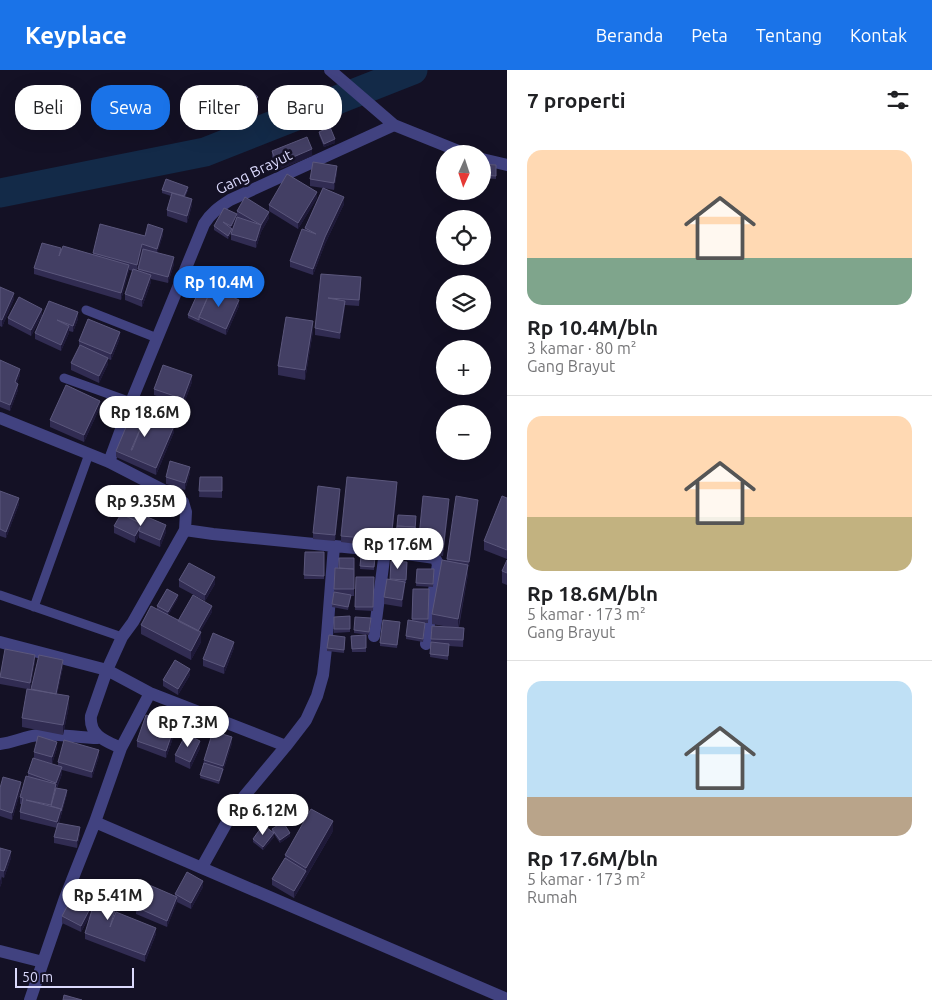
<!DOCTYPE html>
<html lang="id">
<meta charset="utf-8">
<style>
:root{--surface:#fff;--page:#f6f6f6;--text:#202124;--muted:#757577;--line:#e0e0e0;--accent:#1a73e8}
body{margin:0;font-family:Ubuntu,sans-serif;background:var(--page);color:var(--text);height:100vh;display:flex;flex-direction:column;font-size:19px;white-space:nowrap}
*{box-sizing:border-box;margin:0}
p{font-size:16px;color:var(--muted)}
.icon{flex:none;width:28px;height:28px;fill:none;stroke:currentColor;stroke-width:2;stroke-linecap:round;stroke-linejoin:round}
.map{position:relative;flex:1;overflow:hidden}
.sheet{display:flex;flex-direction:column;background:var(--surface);width:425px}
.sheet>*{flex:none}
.hud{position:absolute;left:15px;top:15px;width:416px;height:45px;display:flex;gap:10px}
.needle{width:32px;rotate:183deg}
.buttons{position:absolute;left:436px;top:75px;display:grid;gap:10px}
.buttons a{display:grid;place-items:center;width:55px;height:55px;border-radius:50%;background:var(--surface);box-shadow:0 5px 20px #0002;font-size:25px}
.scale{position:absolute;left:15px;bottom:12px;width:119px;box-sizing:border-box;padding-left:5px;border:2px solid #dbd9fc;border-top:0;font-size:14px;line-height:18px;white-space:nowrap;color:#dbd9fc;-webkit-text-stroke:4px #141125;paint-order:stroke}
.price{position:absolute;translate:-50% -42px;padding:0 11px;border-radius:18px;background:#fff;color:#222;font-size:16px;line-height:32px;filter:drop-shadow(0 1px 2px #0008)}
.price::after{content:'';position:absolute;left:50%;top:30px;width:15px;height:11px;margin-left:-8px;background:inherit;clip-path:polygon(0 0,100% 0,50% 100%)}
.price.on{background:var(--accent);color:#fff}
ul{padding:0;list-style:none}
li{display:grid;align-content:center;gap:10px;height:265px;padding:0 20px}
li+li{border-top:1px solid var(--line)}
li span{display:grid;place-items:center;height:155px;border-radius:15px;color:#555}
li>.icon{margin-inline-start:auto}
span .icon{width:90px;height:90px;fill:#fffc;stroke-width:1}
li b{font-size:21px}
h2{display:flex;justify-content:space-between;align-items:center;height:60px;padding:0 20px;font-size:21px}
.pill{padding:0 18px;border-radius:20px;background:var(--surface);box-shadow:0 5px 20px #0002;font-size:18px;line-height:45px}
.pill.on{background:var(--accent);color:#fff}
header{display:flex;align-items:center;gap:30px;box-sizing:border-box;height:70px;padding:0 25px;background:var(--accent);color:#fff}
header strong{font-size:24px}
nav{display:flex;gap:28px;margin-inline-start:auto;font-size:18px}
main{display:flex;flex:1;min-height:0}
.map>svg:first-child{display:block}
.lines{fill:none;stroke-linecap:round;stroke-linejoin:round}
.river{stroke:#132a48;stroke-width:29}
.lane{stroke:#414280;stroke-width:9}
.street{stroke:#414280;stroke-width:12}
.wall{fill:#312c52;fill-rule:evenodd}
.shaded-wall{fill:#1e1938}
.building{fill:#433f64;stroke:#5b577c;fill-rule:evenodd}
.labels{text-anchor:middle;stroke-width:5;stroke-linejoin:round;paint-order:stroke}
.street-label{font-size:15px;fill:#dbd9fc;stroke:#141125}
</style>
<header>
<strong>Keyplace</strong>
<nav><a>Beranda</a><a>Peta</a><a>Tentang</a><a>Kontak</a></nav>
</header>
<main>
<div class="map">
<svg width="507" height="930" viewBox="0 0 507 930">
<rect width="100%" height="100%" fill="#141125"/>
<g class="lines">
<!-- river -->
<path class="river" d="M0 123 205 82 413 0"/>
<!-- lane -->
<path class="lane" d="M86 240 157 268
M64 308 131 332
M0 525 122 567
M34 537 89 384"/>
<!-- street -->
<path class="street" d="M330 0 394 55 466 84
M482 89 507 95
M0 348 109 392 175 426 183 432 186 442 185 460 133 552 122 567 107 600 0 572
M109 392 131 332 204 154C211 143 219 137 230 130L394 55
M185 460 213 464 385 481 435 488 438 494 426 574
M374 566 385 481
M0 674C13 673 25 666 39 665 58 663 78 668 98 668
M121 678 150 623
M95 752 507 929
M202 797 236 736 286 676 306 650 317 626 323 605 326 578 334 476
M0 881 43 892
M30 930 65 828 95 752 121 678C106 671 89 666 91 646L107 600 150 623 286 676"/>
</g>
<!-- wall -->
<path class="wall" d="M258 33 236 57 224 46V40Z
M319 62 335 73 324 77 319 65Z
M272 81 312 86 277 100 272 87Z
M482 94 496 95V109L482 108Z
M337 102 334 120 324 118 344 134 325 174 313 205 290 197V191L323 118 310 116V109Z
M162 120H188L185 127 192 135 187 153 167 146V140L171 126 162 123Z
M317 128 298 159 269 141V135Z
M237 141 269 148 261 162 256 178 231 170V164L228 169 214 160V156L237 144ZM237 147 232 159 231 158Z
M163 165 157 183 174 194 168 213 151 209V212L142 237 125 230V224L133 201 129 200 121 230 34 204V198L61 181 93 184V183L145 166ZM142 181H143L138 201 137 200Z
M321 204 361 214 359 236 345 235 340 269 315 265V258Z
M0 217 14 229 2 257 0 256Z
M49 231 78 249 73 262 69 261V263L61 281 35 269V263Z
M239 236 226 265 188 248V245Z
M42 245 31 266 8 254V248Z
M313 261 305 310 278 305V296Z
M120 268 111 290 108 289V294L99 313 71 300V293L79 278V271Z
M0 290 20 305 17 313 18 320 10 341 0 337Z
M192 312 183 336 154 325V319Z
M100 337 84 372 50 357V350Z
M174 362 156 405 116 387V381Z
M190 403 185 420 166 414V407Z
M200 407H222V428L199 427Z
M397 419 391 476 366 474 365 467 364 475 341 472V466Z
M0 421 19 434 6 468 0 466Z
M340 425 335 471 313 469V463Z
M507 428V489L484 480V471Z
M449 435 443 486 418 483V477Z
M478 436 468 498V504L459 557 464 558 463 577 449 576 448 590 430 587 432 556 449 557 432 554V544L447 489Z
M416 446 413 482 395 480V474Z
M147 447 166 462 160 477 139 468V465L135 473 114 463V456Z
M305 482H324V509H304Z
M361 486 375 487 374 500 360 499Z
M507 490V515L502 513V501Z
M407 492 406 513H405L402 537 384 534V527Z
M335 498 354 499V526H351L348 540 332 537 334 522Z
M417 499H434L433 517 416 516Z
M356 507H374L373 541 355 540Z
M179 510 215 514 205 531 179 517Z
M413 519H429L428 553H425V556L423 572 406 569V566L412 551Z
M178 528 168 545 178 551 212 542 200 562 201 572 191 590 141 564V555L157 540V536Z
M350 546V562L334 563V547Z
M371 552 369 565 354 563V560Z
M400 555 397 578 380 576V573Z
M366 565V582H352L351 566Z
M345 570 344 583 327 581V578Z
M234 578 224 604 203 596V589Z
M35 591 30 619H31L63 597 57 624 69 636 63 665 22 657V648L27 619 0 614V604Z
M190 605 178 625 163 616V610Z
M175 662 166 688 137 677V671Z
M232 673 219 714 200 708 204 690Z
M57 678 52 694 34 688V682Z
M200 678 190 699 175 692V685Z
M99 686 92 708 62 700V704L57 718 67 724 59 753 80 763 77 778 54 773V767L57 758 20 749V742L22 734H20V727L28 707V703L58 696V692Z
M0 718 21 719 12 750 0 746Z
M272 759 290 766 280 773 274 764V767L263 780 253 772V769L272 762Z
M333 761 294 828 272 815V809L285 788V785Z
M0 778 11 788 4 808 2 807V812L0 817Z
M203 817 191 839 177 832 167 857 136 844V837L175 826V824Z
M118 837 116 842 156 864 145 892 85 869V863L91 844 81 862 62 853V846Z"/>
<!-- shaded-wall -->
<path class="shaded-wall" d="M258 27V33L236 57V51Z
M335 69V73L324 77V74Z
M312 79V86L277 100V94Z
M337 96V102L334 120V113Z
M317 122V128L298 159V153Z
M344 127V134L325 174 313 205V199L325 167Z
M192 129V135L187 153V146Z
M269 142V148L261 162 256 178V171L261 155Z
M237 144V147L231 159V156Z
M163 159V165L157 185V179Z
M232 159V162L228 169V166Z
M142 174V181L137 202V195Z
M174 187V194L168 213V207Z
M129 195V201L121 230V223Z
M151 205V212L142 237V230Z
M14 223V229L2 257V250Z
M239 230V236L226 265V259Z
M345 231V238L340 269V263Z
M42 239V245L31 266V260Z
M78 242V249L73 262V256Z
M313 251V261L305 310V300Z
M69 256V263L61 281V275Z
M120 262V268L111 290V284Z
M108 288V294L99 313V306Z
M20 299V305L15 319V312Z
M192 305V312L183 336V329Z
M18 314V320L10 341V335Z
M100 331V337L84 372V365Z
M174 356V362L156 405V398Z
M190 397V403L185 420V413Z
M397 412V419L391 476V470Z
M340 419V425L335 471V465Z
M19 428V434L6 468V462Z
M449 429V435L443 486V480Z
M478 430V436L469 498V492Z
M166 455V462L160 477V470Z
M140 457 139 465 135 473V466Z
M468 495V504L458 558V549Z
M215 507V514L205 531V525Z
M405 512V518L402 537V530Z
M178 525V528L168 546V542Z
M212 536V542L197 568V562Z
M201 562V572L191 590V581Z
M234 572V578L224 604V597Z
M35 585V591L30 619V613Z
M63 590V597L56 630V624Z
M190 599V605L178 625V619Z
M69 626V636L63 665V655Z
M175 655V662L166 688V681Z
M232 667V673L219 714 223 696Z
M200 671V678L190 699V692Z
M57 672V678L52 694V687Z
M99 680V686L92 708V702Z
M62 697V704L56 719V713Z
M21 712V719L12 750V743Z
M67 720V724L61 744V741Z
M61 739V746L57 758V752Z
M333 751V761L306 807V798Z
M80 757V763L77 778V771Z
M274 763V767L263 780V777Z
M290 763V766L280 773V770Z
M11 781V788L4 808V801Z
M306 801V807L294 828V821Z
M2 806V812L0 817V811Z
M203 811V817L191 839V833Z
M96 827V834L81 862V856Z
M177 827V833L167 857V851Z
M118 830V837L110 863V857Z
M156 858V864L145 892V885Z"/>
<!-- building -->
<path class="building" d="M246 16 258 27 236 51 224 40Z
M330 57 335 69 324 74 319 62Z
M307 67 312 79 277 94 272 81Z
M313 92 337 96 334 113 310 109Z
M482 94 496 95V106L482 105Z
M287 104 317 122 298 153 269 135Z
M166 109 188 117 184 126 162 120Z
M323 118 344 127 325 167 313 199 290 191 302 159 316 164 305 158Z
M172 123 192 129 187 146 167 140Z
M245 127 269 142 261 155 256 171 231 164 237 147 261 155 237 141Z
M224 138 237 144 231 156 223 152 232 159 228 166 214 156Z
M100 154 145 166 148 154 163 159 157 179 142 174 137 195 93 183Z
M42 173 61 178 59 186 63 176 129 195 121 223 34 198Z
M143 179 174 187 168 207 138 199Z
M133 199 151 205 142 230 125 224Z
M321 204 361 207 359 230 328 228 345 231 340 263 315 258Z
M201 216 211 220 199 247V250L188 245Z
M0 217 14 223 2 250 0 249Z
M212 217 239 230 226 259 199 247Z
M19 227 42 239 31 260 8 248Z
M49 231 78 242 73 256 57 250 69 256 61 275 35 263Z
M286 247 313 251 305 300 278 296Z
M88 249 120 262 111 284 79 271Z
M80 275 108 288 99 306 71 293Z
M0 290 20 299 15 312 18 314 10 335 0 331Z
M163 295 192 305 183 329 154 319Z
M66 315 100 331 84 365 50 350Z
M134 338 174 356 156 398 116 381ZM144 350 132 380H131Z
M170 391 190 397 185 413 166 407Z
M200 407H222V421H199Z
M347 407 397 412 391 470 366 467 365 461 364 468 341 466Z
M318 416 340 419 335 465 313 463Z
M0 421 19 428 6 462 0 459Z
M423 426 449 429 443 480 418 477Z
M456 426 478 430 469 492 447 489Z
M502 426 507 428V480L484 471Z
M126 436 147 446 146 447 145 446 142 454 122 444Z
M121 444 142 454 145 446 166 455 160 470 139 461 140 457 135 466 114 456Z
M398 445 416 446 415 460V457L397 456Z
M397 456 415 457 413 475 395 474Z
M305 482H324V506L304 505Z
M361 486 375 487 374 497 360 496Z
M339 488H354V499L339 498Z
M442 490 468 495 458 549 432 544Z
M507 490V503L502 501Z
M391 491 407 492 406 510 390 509Z
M189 493 215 507 205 525 179 510Z
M335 498 354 499V519H334Z
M417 499H434L433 514 416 513Z
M356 507H374L373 537H355Z
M387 509 405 512 402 530 384 527Z
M167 519 178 525 168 542 157 536Z
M413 519H429L428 549H412Z
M334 522 351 525 348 537 332 534Z
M193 525 212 536 198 561 178 551Z
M151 536 201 562 191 581 141 555Z
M350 546V559H334V547Z
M355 547 371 548 369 562 354 560Z
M383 550 400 552 397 575 380 573Z
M408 550 425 553 423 569 406 566Z
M432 556 464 558 463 570 431 569Z
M213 563 234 572 224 597 203 589Z
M329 565 345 567 344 580 327 578Z
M366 565V578L352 579 351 566Z
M431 572 449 574 448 586 430 584Z
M5 579 35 585 30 613 0 607Z
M39 585 63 590 56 624 31 619Z
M175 590 190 599 178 619 163 610Z
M27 619 69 626 63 655 22 648Z
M146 645 175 655 166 681 137 671Z
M213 661 232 667 223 696 204 690Z
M186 664 200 671 190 692 175 685Z
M38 666 57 672 52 687 34 682Z
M64 670 99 680 92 702 58 692Z
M33 688 62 697 56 713 28 703Z
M204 693 223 699 219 711 200 705Z
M26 706 56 714 51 735 26 730 61 739 57 752 20 742 23 728 20 727Z
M3 707 21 712 12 743 0 739V718Z
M56 718 67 720 61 741V739L51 736Z
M311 739 333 751 306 798 285 785Z
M283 752 290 763 280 770 272 759Z
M58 753 80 757 77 771 54 767Z
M263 755 274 763 263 777 253 769Z
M0 778 11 781 4 801 0 800Z
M285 788 306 801 294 821 272 809Z
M187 802 203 811 191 833 175 824Z
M79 814 98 824 118 830 110 857 116 842 156 858 145 885 85 863 96 827 81 856 62 846Z
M147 814 177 827 167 851 136 837Z
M64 925 82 930H63Z"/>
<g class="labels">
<!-- street labels -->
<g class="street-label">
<text transform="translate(254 102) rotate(-26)" y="5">Gang Brayut</text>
</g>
</g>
</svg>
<div class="buttons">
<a><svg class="needle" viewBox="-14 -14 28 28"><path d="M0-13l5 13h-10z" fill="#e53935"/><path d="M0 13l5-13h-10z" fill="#757577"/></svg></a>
<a><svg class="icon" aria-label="locate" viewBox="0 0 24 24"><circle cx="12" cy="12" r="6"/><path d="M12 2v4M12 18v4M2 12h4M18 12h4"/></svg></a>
<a><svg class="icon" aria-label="layers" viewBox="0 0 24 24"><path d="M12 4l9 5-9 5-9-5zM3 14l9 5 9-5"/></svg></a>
<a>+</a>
<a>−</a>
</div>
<div class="scale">50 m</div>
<b class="price on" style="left:219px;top:238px">Rp 10.4M</b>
<b class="price" style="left:145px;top:368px">Rp 18.6M</b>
<b class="price" style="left:141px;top:457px">Rp 9.35M</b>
<b class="price" style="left:398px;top:500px">Rp 17.6M</b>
<b class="price" style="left:188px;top:678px">Rp 7.3M</b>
<b class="price" style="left:263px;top:766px">Rp 6.12M</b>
<b class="price" style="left:108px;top:851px">Rp 5.41M</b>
<div class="hud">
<a class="pill">Beli</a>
<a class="pill on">Sewa</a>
<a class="pill">Filter</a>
<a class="pill">Baru</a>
</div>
</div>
<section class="sheet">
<h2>7 properti<svg class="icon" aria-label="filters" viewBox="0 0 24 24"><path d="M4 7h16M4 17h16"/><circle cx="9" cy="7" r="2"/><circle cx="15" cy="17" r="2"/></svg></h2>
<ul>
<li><span style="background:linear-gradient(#ffd9b3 70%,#7fa58c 0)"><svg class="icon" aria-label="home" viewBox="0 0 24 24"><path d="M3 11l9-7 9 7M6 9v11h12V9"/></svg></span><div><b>Rp 10.4M/bln</b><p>3 kamar · 80 m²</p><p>Gang Brayut</p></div></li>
<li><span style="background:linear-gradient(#ffd9b3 65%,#c2b280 0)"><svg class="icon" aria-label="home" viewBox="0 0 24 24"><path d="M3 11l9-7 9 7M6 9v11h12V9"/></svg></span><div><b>Rp 18.6M/bln</b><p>5 kamar · 173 m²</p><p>Gang Brayut</p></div></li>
<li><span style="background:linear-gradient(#bfe0f5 75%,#b9a48a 0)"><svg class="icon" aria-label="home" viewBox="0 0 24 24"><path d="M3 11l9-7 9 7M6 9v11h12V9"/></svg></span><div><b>Rp 17.6M/bln</b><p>5 kamar · 173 m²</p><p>Rumah</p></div></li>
</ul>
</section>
</main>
